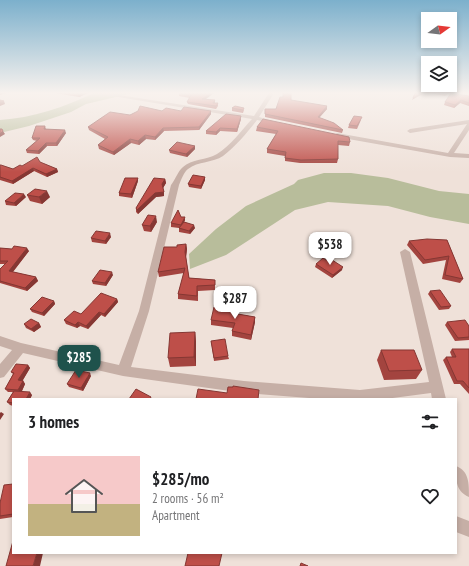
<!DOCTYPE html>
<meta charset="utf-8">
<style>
:root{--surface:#fff;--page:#f6f6f6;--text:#202124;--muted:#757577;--accent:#1f524c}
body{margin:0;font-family:"PT Sans Narrow",sans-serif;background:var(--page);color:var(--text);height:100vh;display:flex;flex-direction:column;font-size:15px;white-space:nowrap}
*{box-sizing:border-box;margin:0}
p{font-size:13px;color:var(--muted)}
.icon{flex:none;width:22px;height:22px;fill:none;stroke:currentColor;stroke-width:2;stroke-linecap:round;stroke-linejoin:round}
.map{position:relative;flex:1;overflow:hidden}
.drawer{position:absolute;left:12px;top:398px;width:445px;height:156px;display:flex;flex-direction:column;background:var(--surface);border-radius:0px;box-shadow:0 2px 6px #0003}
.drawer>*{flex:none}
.needle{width:26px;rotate:75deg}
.buttons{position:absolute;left:421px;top:12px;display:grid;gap:8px}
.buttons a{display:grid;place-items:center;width:36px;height:36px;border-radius:0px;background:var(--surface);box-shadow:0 2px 6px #0003;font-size:20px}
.price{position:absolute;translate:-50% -34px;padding:0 9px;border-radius:8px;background:#fff;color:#222;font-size:13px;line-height:26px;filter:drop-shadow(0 1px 2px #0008)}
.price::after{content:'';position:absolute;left:50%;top:24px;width:12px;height:9px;margin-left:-6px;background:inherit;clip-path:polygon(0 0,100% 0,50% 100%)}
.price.on{background:var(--accent);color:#fff}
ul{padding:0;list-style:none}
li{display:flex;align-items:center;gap:12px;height:100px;padding:0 16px}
li span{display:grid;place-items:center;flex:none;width:112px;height:80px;border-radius:0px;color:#555}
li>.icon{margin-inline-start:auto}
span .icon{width:48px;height:48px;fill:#fffc;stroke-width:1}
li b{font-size:17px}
h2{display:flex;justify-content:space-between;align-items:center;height:48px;padding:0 16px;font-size:17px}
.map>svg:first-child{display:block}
.green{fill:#b8bd9b}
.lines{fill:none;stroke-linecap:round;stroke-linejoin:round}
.street{fill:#c6afa6;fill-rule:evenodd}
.wall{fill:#a3443f}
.shaded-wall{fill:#853733}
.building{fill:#be4f49;stroke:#853733}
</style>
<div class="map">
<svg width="469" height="566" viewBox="0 0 469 566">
<rect width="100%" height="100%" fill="#efe1d9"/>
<!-- green -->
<path class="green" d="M94 93H133L86 104 71 112 29 126 0 133V120C32 118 65 107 94 93Z
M324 173H351L388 178 439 191 469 194V224L430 217 388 206 328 202 295 210 226 255 190 269 189 254 216 229 246 206 294 184 298 180Z"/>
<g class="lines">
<!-- street -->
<path class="street" d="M94 93H106L254 116 269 93H274L259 117 276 122V124L257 120C247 133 236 146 223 156 213 163 198 161 188 169 184 172 181 180 179 185L149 311 131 367 244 381 360 390 429 382 400 252 405 249 410 252 446 399H432L431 393 385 399H322L244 393 123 376 23 353 4 377 0 378V364L12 350 0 346V336L21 343 119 365 139 311 171 185C175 180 178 171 183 167 191 159 207 160 217 154 231 145 241 131 252 119Z
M469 120V130L454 153 469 154V158L450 157 337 137 334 135 337 133 448 153 467 124 410 133 407 131 410 129Z
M456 466C469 471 469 483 469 497 455 491 456 479 456 466Z
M456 516 469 521V537L456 532Z"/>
</g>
<!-- wall -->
<path class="wall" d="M55 93H88L79 97Z
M180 93 205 99 215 100V103H218V106L216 109 188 104 187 102 190 98 179 96V94Z
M430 93H449L445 96Z
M469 96V106L460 103 454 108 444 105 445 102Z
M291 100 327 109 319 118 343 130 342 133 265 117V109H276Z
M235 106 244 110 243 113 232 111V108Z
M162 111H181L211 114 199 130 164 131 155 140 146 139 139 145 131 143 114 155 99 149 98 145 105 139 89 130 88 127 130 115Z
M241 119 237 132 220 131 216 135 206 134V131Z
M361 120 357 129 348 128 349 125Z
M45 126 46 129 66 133 57 146H47L39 154 27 153 26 150 37 141 33 140 32 138Z
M257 127 350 142 349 146 338 145V159L337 163H300L285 161V156L267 153V149L276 134 256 131Z
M195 146V149L187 157 170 153 169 150Z
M40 162 57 169 58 172 47 177 34 171 13 184 0 180V165L13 169Z
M205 177V180L201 189 189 187 188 184Z
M165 179 166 183 163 188 164 196 156 197 138 214 136 212V208Z
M138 181 132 198 119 196V193Z
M27 195 50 197 42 204 30 201Z
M26 197 16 206 6 205 5 201Z
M181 217 185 220 184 222 195 228 190 234 179 232V228L171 227V223Z
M157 222 151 232 144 231 142 225Z
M111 237 106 244 92 242 91 238Z
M447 240 463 279 460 283 442 279 446 260 423 264 407 245 409 241Z
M186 244 187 249 186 257 189 278 215 280V290L198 291V301L178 299V294L184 273 159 277 158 272 177 247Z
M0 248 29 251 13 272 36 277 38 281 27 291 0 283V269L5 264H0Z
M316 264 342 270 332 278 315 267Z
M113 275 106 286 93 284 92 281Z
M430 291 451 306 449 309 439 310 428 294Z
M117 299 118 302 105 317 101 315 88 329 80 326 77 328 66 324 64 320 81 314Z
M54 301 55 304 44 316 32 312 30 309Z
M232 310V313L255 317V322L251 340 232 336V331L233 328 211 325V320Z
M447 322 469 326V340L455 341 445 325Z
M39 323 41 327 34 332 26 328 24 324Z
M195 332 196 342V366L170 367 168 358Z
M211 341 228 356 229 359 214 361Z
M452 349H469V394L460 384H454L443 360 446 357H452L450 352Z
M381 350 422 370 416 379 384 380 377 360Z
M28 365 30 368 23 380 25 384 22 391 32 395 30 399H13V406L10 405 7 402 13 392H8L5 389 13 374 11 372Z
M91 376 83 391 69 387 67 384Z
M13 484V517L0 519V503Z"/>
<!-- shaded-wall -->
<path class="shaded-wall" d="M0 93H6L0 95Z
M80 93H88L79 97 78 94Z
M211 93H214L202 102V99Z
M421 93H424L412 100 413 98Z
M461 100 460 103 454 108 455 105Z
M4 101 5 104 0 106V102Z
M327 106V109L317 120 318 117Z
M211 111V114L199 130V127Z
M241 116V119L237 132V129Z
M163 128 164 131 155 140V137Z
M220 128V131L216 135V132Z
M65 130 66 133 57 146 56 143Z
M3 131 5 134 0 137V134Z
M145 135 146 139 139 145 138 141Z
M130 139 131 143 114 155 113 152Z
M46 143 47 146 39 154 38 151Z
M195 146V149L187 157 186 154Z
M33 168 34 171 13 184 12 181Z
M57 169 58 172 47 177 46 174Z
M205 177V180L201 189V186Z
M138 178V181L132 198 131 194Z
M165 179 166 183 163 188 162 184Z
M47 191 50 197 42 204 39 197Z
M164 192V196L156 197 138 214 137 210 155 193Z
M24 194 26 197 16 206 14 203Z
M156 216 157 222 151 232 150 226Z
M185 217V220L181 228V225Z
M194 225 195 228 190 234 189 231Z
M110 233 111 237 106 244 105 241Z
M186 244 187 249 186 257 185 252Z
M27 248 29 251 11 274 9 271Z
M343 267 342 270 332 278 333 275Z
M112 272 113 275 106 286 105 283Z
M36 277 38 281 27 291 25 288Z
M117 299 118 302 105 317 104 314Z
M54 301 55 304 44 316 42 313Z
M99 312 101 315 88 329 86 326Z
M255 317V322L251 340V335Z
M78 322 80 326 77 328 75 325Z
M39 323 41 327 34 332 31 329Z
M195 332 196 342V366L194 357Z
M28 365 30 368 21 383 18 380Z
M90 373 91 376 83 391 81 388Z
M23 381 25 384 21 393 18 390Z
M30 392 32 395 30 399H26Z
M1 412 4 414 0 420V413Z
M37 553H43L40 566H33Z"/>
<!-- building -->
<path class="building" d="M180 93H211L202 99 215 100 213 103H218L216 106 187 102 191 95 179 94Z
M283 93H291V100L327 106 318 117 334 123 343 130 265 114V109H276L280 97H283Z
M415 93H421L413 98Z
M451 93 469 96V103L461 100 455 105 445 102Z
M0 100 4 101 0 102Z
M140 106 162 111 166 108 181 111 184 107 211 111 199 127 163 128 155 137 145 135 138 141 130 139 113 152 98 145 108 137 88 127 110 112 130 115 138 111Z
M235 106 244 108 243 110 232 108Z
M226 114 241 116 237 129 220 128 216 132 206 131Z
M354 116 362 117 357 126 349 125Z
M263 119 349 137 350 142 338 141V159L301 160 285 158 286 152 267 149 278 131 257 127Z
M36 126H45L44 129 65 130 56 143H46L38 151 26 150 40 138H32Z
M0 129H2L3 131 0 134Z
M177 142 195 146 186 154 169 150Z
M37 157 40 162 57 169 46 174 33 168 12 181 0 177V165H1L13 169 20 165 22 166Z
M193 175 205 177 201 186 188 184Z
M125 178H138L131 194 119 193Z
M154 178 165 179 162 184 164 192 155 193 137 210 136 208Z
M35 189 47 191 39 197 27 195Z
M15 193 24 194 14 203 5 201Z
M178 210 181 217H185L181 225 171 223Z
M148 215 156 216 150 226 142 225Z
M184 222 194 225 189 231 179 228Z
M96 231 110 233 105 241 91 238Z
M427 239 447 240 463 279 445 275 449 256 425 260 409 241Z
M186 244 185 252 189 278 215 280V285L197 286V296L178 294 185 268 158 272 164 247H177V245Z
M14 246 27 248 9 271 36 277 25 288 0 281V269L8 261H0V248L12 249Z
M323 258 326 260 329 258 343 267 333 275 316 264Z
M100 270 112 272 105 283 92 281Z
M440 290 451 306 441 307 430 291Z
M101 293 117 299 104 314 99 312 86 326 78 322 75 325 64 320 74 311 81 314Z
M42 297 54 301 42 313 30 309Z
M214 307 232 310V313L255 317 251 335 232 331 235 323 211 320Z
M31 319 39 323 31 329 24 324Z
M465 320 469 326V337L458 338 447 322Z
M195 332 194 357 168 358 170 333Z
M225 339 228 356 214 358 211 341Z
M452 349H469V388L463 381H457L446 357H456Z
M381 350H414L422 370 389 371Z
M16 364 28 365 18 380 23 381 18 390 5 389 14 373 11 372Z
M76 370 90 373 81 388 67 384Z
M233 386 259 390 258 399H196L198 389 227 393 228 387H233Z
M136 389 151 397 150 399H129Z
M14 391 30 392 26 399H13V403L7 402Z
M13 484V514L0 516V503L4 485Z
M13 541V553H37L33 566H6Z
M188 553H222L219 566H185Z
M301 563 308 566H300Z"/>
<!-- sky -->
<linearGradient id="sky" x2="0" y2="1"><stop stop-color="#7cb0cc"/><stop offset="0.54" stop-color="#f8f2ee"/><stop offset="1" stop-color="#f8f2ee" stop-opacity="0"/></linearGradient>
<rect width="469" height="172" fill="url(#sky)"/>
</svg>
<div class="buttons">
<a><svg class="needle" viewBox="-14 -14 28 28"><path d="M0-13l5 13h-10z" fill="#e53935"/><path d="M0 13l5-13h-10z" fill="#757577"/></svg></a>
<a><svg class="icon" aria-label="layers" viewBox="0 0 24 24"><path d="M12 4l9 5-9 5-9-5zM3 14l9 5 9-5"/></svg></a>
</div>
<b class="price" style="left:330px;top:266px">$538</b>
<b class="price" style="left:235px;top:320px">$287</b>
<b class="price on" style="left:79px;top:379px">$285</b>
<section class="drawer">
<h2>3 homes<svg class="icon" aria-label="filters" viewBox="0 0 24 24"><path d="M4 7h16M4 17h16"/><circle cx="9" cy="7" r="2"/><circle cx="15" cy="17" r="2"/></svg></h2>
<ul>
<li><span style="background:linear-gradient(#f6c9c9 60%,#c2b280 0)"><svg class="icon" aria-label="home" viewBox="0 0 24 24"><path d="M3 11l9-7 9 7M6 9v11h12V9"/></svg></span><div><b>$285/mo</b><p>2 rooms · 56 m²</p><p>Apartment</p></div><svg class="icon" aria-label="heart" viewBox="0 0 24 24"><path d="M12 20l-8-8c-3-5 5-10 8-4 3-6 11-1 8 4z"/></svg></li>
</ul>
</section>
</div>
